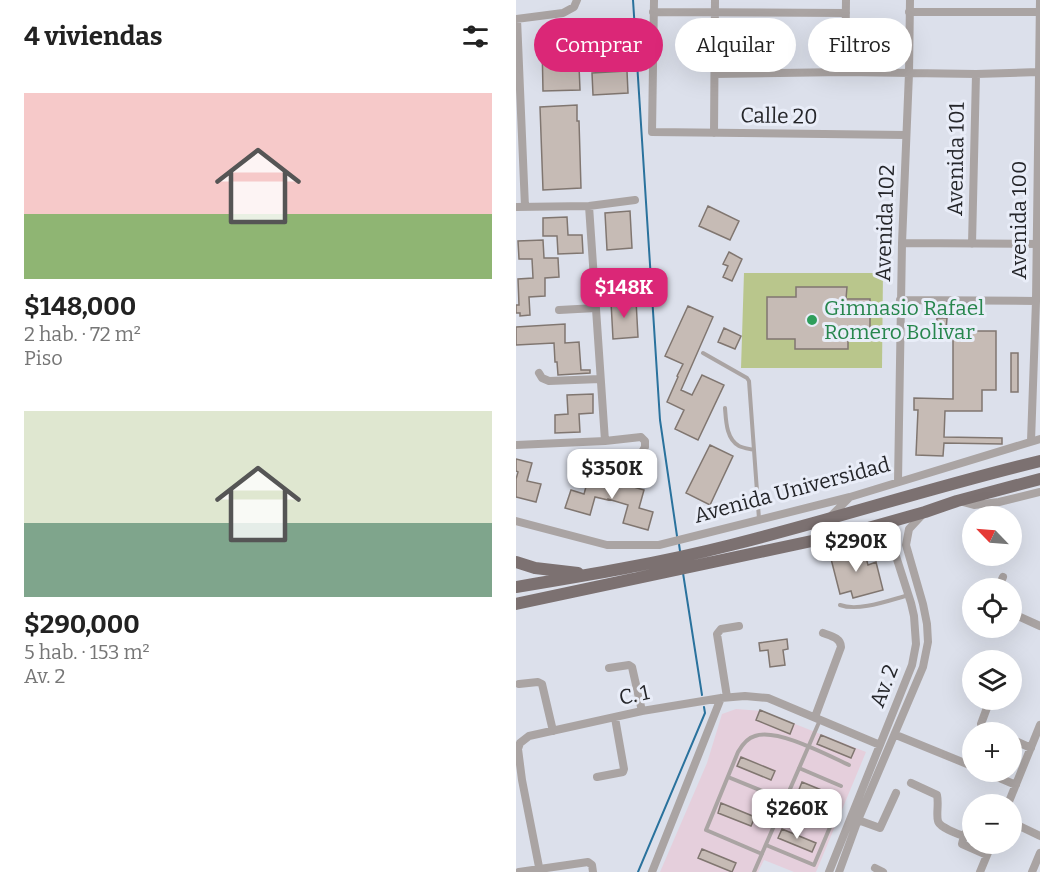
<!DOCTYPE html>
<html lang="es">
<meta charset="utf-8">
<style>
:root{--surface:#fff;--page:#f2f2f2;--text:#222;--muted:#767676;--accent:#db2777}
body{margin:0;font-family:Bitter,serif;background:var(--page);color:var(--text);height:100vh;display:flex;flex-direction:column;font-size:22px;white-space:nowrap}
*{box-sizing:border-box;margin:0}
p{font-size:20px;color:var(--muted)}
.icon{flex:none;width:33px;height:33px;fill:none;stroke:currentColor;stroke-width:2;stroke-linecap:round;stroke-linejoin:round}
.map{position:relative;flex:1;overflow:hidden}
.drawer{display:flex;flex-direction:column;background:var(--surface);width:516px}
.drawer>*{flex:none}
.guide{position:absolute;left:18px;top:18px;width:416px;height:54px;display:flex;gap:12px}
.needle{width:39px;rotate:295deg}
.controls{position:absolute;left:446px;top:506px;display:grid;gap:12px}
.controls a{display:grid;place-items:center;width:60px;height:60px;border-radius:50%;background:var(--surface);box-shadow:0 6px 24px #0002;font-size:30px}
.price{position:absolute;translate:-50% -51px;padding:0 14px;border-radius:12px;background:#fff;color:#222;font-size:20px;line-height:39px;filter:drop-shadow(0 2px 3px #0008)}
.price::after{content:'';position:absolute;left:50%;top:36px;width:18px;height:14px;margin-left:-9px;background:inherit;clip-path:polygon(0 0,100% 0,50% 100%)}
.price.selected{background:var(--accent);color:#fff}
ul{padding:0;list-style:none}
li{display:grid;align-content:center;gap:12px;height:318px;padding:0 24px}
li span{display:grid;place-items:center;height:186px;border-radius:0px;color:#555}
li>.icon{margin-inline-start:auto}
span .icon{width:108px;height:108px;fill:#fffc;stroke-width:1}
li b{font-size:26px}
h2{display:flex;justify-content:space-between;align-items:center;height:72px;padding:0 24px;font-size:26px}
.tag{padding:0 21px;border-radius:27px;background:var(--surface);box-shadow:0 6px 24px #0002;font-size:21px;line-height:54px}
.tag.selected{background:var(--accent);color:#fff}
main{display:flex;flex:1;min-height:0}
.map>svg:first-child{display:block}
.industrial{fill:#e5cfdc}
.green{fill:#b9c68c}
.lines{fill:none;stroke-linecap:round;stroke-linejoin:round}
.stream{stroke:#2a729d;stroke-width:2}
.building{fill:#c6bbb5;stroke:#807670;stroke-width:1.5}
.service{stroke:#aaa4a3;stroke-width:4}
.minor{stroke:#aaa4a3;stroke-width:8}
.primary{stroke:#7c7171;stroke-width:12}
.leisure-dot{fill:#2e9e5b;stroke:#e9edf8;stroke-width:2}
.labels{text-anchor:middle;stroke-width:6;stroke-linejoin:round;paint-order:stroke}
.street-label{font-size:21px;fill:#25262a;stroke:#e9edf8}
.leisure-label{font-size:21px;fill:#27864d;stroke:#e9edf8;text-anchor:start}
</style>
<main>
<section class="drawer">
<h2>4 viviendas<svg class="icon" aria-label="filters" viewBox="0 0 24 24"><path d="M4 7h16M4 17h16"/><circle cx="9" cy="7" r="2"/><circle cx="15" cy="17" r="2"/></svg></h2>
<ul>
<li><span style="background:linear-gradient(#f6c9c9 65%,#8fb573 0)"><svg class="icon" aria-label="home" viewBox="0 0 24 24"><path d="M3 11l9-7 9 7M6 9v11h12V9"/></svg></span><div><b>$148,000</b><p>2 hab. · 72 m²</p><p>Piso</p></div></li>
<li><span style="background:linear-gradient(#dfe7d0 60%,#7fa58c 0)"><svg class="icon" aria-label="home" viewBox="0 0 24 24"><path d="M3 11l9-7 9 7M6 9v11h12V9"/></svg></span><div><b>$290,000</b><p>5 hab. · 153 m²</p><p>Av. 2</p></div></li>
</ul>
</section>
<div class="map">
<svg width="524" height="872" viewBox="0 0 524 872">
<rect width="100%" height="100%" fill="#dce0eb"/>
<!-- industrial -->
<path class="industrial" d="M220 709 246 711 350 752 300 872H278L248 860 242 872H144L191 763 206 714Z"/>
<!-- green -->
<path class="green" d="M228 273H367L366 368H225Z"/>
<g class="lines">
<!-- stream -->
<path class="stream" d="M117 0 144 420 161 536
M163 544 164 551
M167 573 186 695
M122 872 189 713 188 707"/>
</g>
<!-- building -->
<path class="building" d="M62 41 64 90 27 91 26 42Z
M111 71 112 93 77 95 76 73Z
M61 105V121H63L65 188 27 190 24 107Z
M192 206 223 221 214 240 183 226Z
M114 211 116 248 91 250 89 213Z
M51 217 52 235H66L67 253 42 254 41 236H27V218Z
M27 240 28 258H42L43 277 29 278V296L13 297 14 315 4 316V313H0V305H3L2 279 17 278 16 259H3L2 241Z
M213 252 226 259 216 281 207 277 212 266 207 264Z
M280 287H331L330 299H354V339H332V349H279V339H251V297H280Z
M120 300 122 337 97 339 95 302Z
M172 306 197 317 165 390 176 395 186 375 208 385 182 440 159 429 168 410 151 402 162 377 161 376 167 364 149 356Z
M421 318H431L430 331H420Z
M49 324V343L63 342 65 370H74V373L42 375 41 362H39L38 343 0 345V327Z
M208 328 225 336 219 349 202 342Z
M437 331H480V390H466V411H429L428 437 486 438V444L428 443 427 456 400 455 402 410H398V398L437 399Z
M495 353H502V392H495Z
M77 394V413L63 414 64 432 39 433V415L52 414 51 395Z
M194 445 217 456 194 505 170 493Z
M0 459 16 463 11 481 25 484 20 502 0 497V479L2 472 0 471Z
M73 476 87 480 88 478 105 483V482L114 484V486L128 490 123 508 137 512 132 530 107 523 112 505 92 499V500L79 497 74 515 49 508 55 490 68 494Z
M347 546 352 565 360 562 367 590 337 598 335 591 324 594 314 555Z
M271 639 272 649 267 650 269 665 254 667 252 650 244 651 243 643Z
M244 710 278 724 274 734 240 720Z
M305 735 339 749 335 758 301 744Z
M225 757 259 771 255 780 221 766Z
M286 782 320 796 316 806 282 792Z
M205 803 239 817 235 826 202 813Z
M266 829 300 843 296 852 262 838Z
M186 849 220 863 216 872 182 858Z"/>
<g class="lines">
<!-- service -->
<path class="service" d="M187 353 231 378 233 381 243 519
M209 408C210 420 210 439 223 446 227 448 234 449 238 450
M324 605C343 612 374 600 393 595
M283 768 325 786
M212 777 317 820 298 865 250 845
M246 854 190 830 222 752C226 745 231 738 239 736 261 728 311 755 333 765
M238 872 304 720"/>
<!-- minor -->
<path class="minor" d="M138 0 136 132 390 135
M137 12 330 13
M393 12H524
M0 19 47 13 58 7 61 0
M1 19 9 207
M329 72 330 0
M199 74 329 72 460 74 522 72
M198 133 199 0
M73 206 89 441
M0 207 73 206 119 200
M386 243 520 244
M456 244 460 74
M384 300 520 301
M43 310 80 308
M23 373 26 378 33 381 84 379
M515 441 520 301 524 0
M0 445 89 441 125 437 129 441V447L123 457 74 458
M382 482 386 243 393 73 394 0
M443 501 458 505 483 502 524 492
M314 517 333 498
M0 521 91 545H143L334 497 524 439
M482 588 487 577
M495 613 524 626
M93 668 113 665 116 667 126 711
M3 684 22 682 26 684 37 731
M211 697 201 634 205 629 223 626
M472 705 465 724 466 727 478 732
M299 717 325 647C325 638 315 636 307 633
M380 735 456 766
M495 739 515 748
M467 771 500 785
M81 777 107 772 108 769 99 718
M395 783 421 795C423 804 420 814 422 821 423 827 442 834 448 836
M492 804 524 725
M342 820 364 828 380 793
M456 821 448 836 446 844 471 855
M495 822 524 836
M359 868 367 872
M3 872 72 862 76 865 77 872
M24 872 6 780 2 749 4 743 13 736 126 711 205 698 229 696 252 698 364 745
M136 872 205 698
M313 872 396 665 400 644 398 616 395 603 378 550 362 536 343 532
M323 872 342 820 407 667 412 642 411 624 407 604 390 545 393 529 406 515
M464 872 476 843
M516 872 524 853"/>
<!-- primary -->
<path class="primary" d="M0 562 19 568 62 573
M0 587C72 575 144 563 215 545 319 519 420 486 524 461
M0 604 338 532 409 512 441 501 524 479"/>
</g>
<!-- markers -->
<circle class="leisure-dot" cx="296" cy="320" r="6"/>
<g class="labels">
<!-- street labels -->
<g class="street-label">
<text transform="translate(263 116) rotate(1)" y="7">Calle 20</text>
<text transform="translate(440 159) rotate(-89)" y="7">Avenida 101</text>
<text transform="translate(503 220) rotate(-90)" y="7">Avenida 100</text>
<text transform="translate(369 223) rotate(-88)" y="7">Avenida 102</text>
<text transform="translate(276 490) rotate(-15)" y="7">Avenida Universidad</text>
<text transform="translate(368 686) rotate(-69)" y="7">Av. 2</text>
<text transform="translate(118 695) rotate(-12)" y="7">C. 1</text>
</g>
<!-- leisure labels -->
<g class="leisure-label">
<text x="308" y="315">Gimnasio Rafael<tspan x="308" dy="24">Romero Bolivar</tspan></text>
</g>
</g>
</svg>
<div class="controls">
<a><svg class="needle" viewBox="-14 -14 28 28"><path d="M0-13l5 13h-10z" fill="#e53935"/><path d="M0 13l5-13h-10z" fill="#767676"/></svg></a>
<a><svg class="icon" aria-label="locate" viewBox="0 0 24 24"><circle cx="12" cy="12" r="6"/><path d="M12 2v4M12 18v4M2 12h4M18 12h4"/></svg></a>
<a><svg class="icon" aria-label="layers" viewBox="0 0 24 24"><path d="M12 4l9 5-9 5-9-5zM3 14l9 5 9-5"/></svg></a>
<a>+</a>
<a>−</a>
</div>
<b class="price selected" style="left:108px;top:319px">$148K</b>
<b class="price" style="left:96px;top:500px">$350K</b>
<b class="price" style="left:340px;top:573px">$290K</b>
<b class="price" style="left:281px;top:840px">$260K</b>
<div class="guide">
<a class="tag selected">Comprar</a>
<a class="tag">Alquilar</a>
<a class="tag">Filtros</a>
</div>
</div>
</main>
